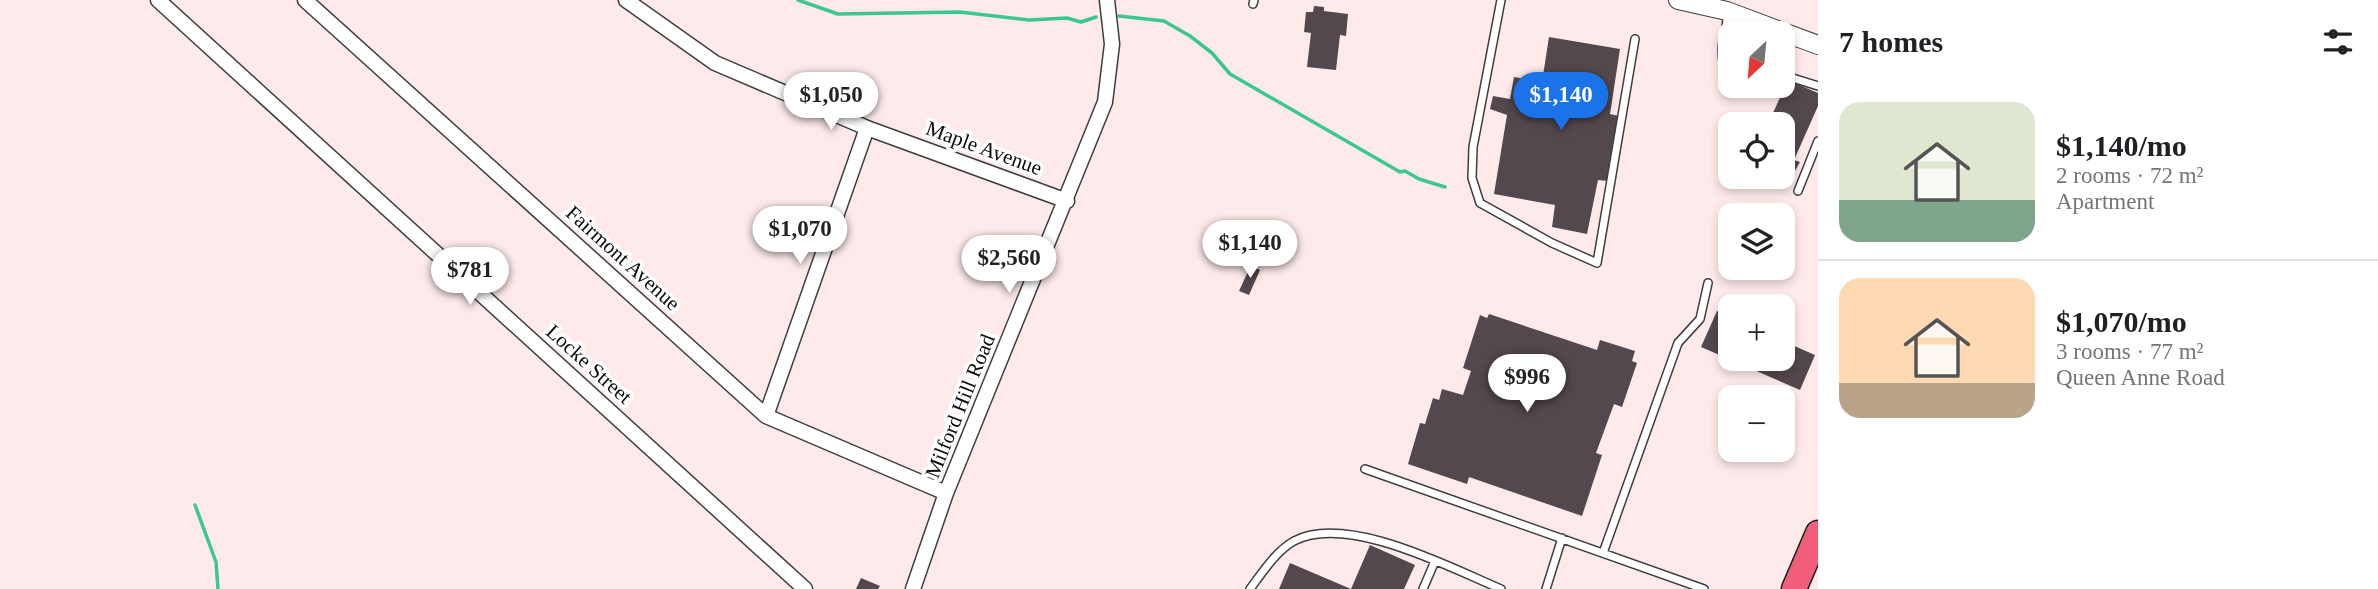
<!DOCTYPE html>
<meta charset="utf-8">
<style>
:root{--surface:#fff;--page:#f6f6f6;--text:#202124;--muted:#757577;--line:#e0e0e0;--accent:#1a73e8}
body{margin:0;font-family:"Times New Roman",serif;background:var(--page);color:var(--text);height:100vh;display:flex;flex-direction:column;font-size:26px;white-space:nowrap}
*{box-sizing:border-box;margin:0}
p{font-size:23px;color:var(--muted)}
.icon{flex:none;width:38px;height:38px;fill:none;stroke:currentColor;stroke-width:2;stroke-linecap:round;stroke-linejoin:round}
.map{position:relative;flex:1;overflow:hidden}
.sheet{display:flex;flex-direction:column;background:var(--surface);width:560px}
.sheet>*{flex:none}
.needle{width:46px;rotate:206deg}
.buttons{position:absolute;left:1718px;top:21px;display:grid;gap:14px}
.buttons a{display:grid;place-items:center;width:77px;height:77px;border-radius:14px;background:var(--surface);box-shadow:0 4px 10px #0003;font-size:35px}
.price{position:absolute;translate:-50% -60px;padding:0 16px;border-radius:24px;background:#fff;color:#222;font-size:23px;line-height:46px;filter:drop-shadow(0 2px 4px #0008)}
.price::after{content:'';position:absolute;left:50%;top:42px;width:21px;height:16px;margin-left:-10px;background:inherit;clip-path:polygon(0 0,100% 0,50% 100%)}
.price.active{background:var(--accent);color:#fff}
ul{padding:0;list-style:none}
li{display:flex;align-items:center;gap:21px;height:175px;padding:0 21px}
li+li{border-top:2px solid var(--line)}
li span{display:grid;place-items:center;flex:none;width:196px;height:140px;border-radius:21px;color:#555}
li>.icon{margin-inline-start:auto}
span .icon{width:84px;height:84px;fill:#fffc;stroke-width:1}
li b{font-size:30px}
h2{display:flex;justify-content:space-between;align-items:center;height:84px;padding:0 21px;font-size:30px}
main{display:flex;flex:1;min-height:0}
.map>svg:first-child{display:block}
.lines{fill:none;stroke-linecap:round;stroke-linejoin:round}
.stream{stroke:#3bc790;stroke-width:3.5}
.building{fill:#53484d}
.service-casing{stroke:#3e3e3e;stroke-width:10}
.minor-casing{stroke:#3e3e3e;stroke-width:17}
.tertiary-casing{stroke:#3e3e3e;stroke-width:20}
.trunk-casing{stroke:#1c1c1c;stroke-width:27}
.service{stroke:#fff;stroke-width:7}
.minor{stroke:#fff;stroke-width:14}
.tertiary{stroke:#fff;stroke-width:18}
.trunk{stroke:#f15e7a;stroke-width:24}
.labels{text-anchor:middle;stroke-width:7;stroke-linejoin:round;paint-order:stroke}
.street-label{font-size:21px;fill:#0b0b0b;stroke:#fff}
</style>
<main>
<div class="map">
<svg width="1818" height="589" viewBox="0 0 1818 589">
<rect width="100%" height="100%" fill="#feeaea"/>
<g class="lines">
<!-- stream -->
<path class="stream" d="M798 0 838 14 960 12 1029 20 1067 18 1081 22 1096 17
M1119 16 1164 21 1190 36 1212 53 1230 74 1400 172 1405 171 1419 179 1445 187
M195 505 216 562 218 589"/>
</g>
<!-- building -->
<path class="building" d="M1314 6 1324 7V11L1348 14 1346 36 1340 35 1336 70 1307 67 1311 33 1304 32 1306 12H1313Z
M1549 37 1620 49 1610 114 1619 116 1608 181 1598 180 1587 234 1552 227 1555 205 1494 194 1507 115 1490 109 1493 96 1510 99 1514 77 1542 82Z
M1788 80 1818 93V106L1794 160 1800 162 1795 171 1783 166V124H1768Z
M1251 265 1260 270 1249 295 1239 291Z
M1717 311 1731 317V359H1783V341L1815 355 1800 390 1701 347Z
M1489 314 1597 350 1600 340 1635 351 1632 361 1637 363 1622 407 1614 404 1596 453 1602 455 1582 516 1469 477 1467 484 1408 464 1420 423 1425 424 1433 398 1439 400 1442 389 1463 395 1471 371 1463 368 1480 315 1487 318Z
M1370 545 1415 565 1404 589H1279L1290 563 1351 589Z
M861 578 880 586 878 589H856Z"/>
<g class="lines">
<defs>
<path id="service" d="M1501 0 1473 147 1472 178 1480 203 1552 243 1597 263 1635 39
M1253 4 1254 0
M1727 12C1728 24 1725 30 1723 41 1721 51 1723 61 1724 71L1731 77
M1783 75 1818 86
M1736 87 1739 86
M1798 191 1818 141
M1365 469 1704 589
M1603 553 1678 343 1700 319 1708 283
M1250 589C1262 573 1276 551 1294 541 1347 513 1451 568 1501 589
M1423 589 1435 561
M1546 589 1562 538"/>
<path id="minor" d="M158 0 805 589
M305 0 766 416 946 493
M626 0 715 63 867 128 1067 201
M766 416 867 128
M913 589 946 493 1105 102 1112 44 1107 0"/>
<path id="tertiary" d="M1678 0 1727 11 1818 45"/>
<path id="trunk" d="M1794 589 1818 533"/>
</defs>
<!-- service casing -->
<use href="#service" class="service-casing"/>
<!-- minor casing -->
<use href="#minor" class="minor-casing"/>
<!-- tertiary casing -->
<use href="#tertiary" class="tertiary-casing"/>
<!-- trunk casing -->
<use href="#trunk" class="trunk-casing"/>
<!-- service -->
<use href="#service" class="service"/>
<!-- minor -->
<use href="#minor" class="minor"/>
<!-- tertiary -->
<use href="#tertiary" class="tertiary"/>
<!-- trunk -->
<use href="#trunk" class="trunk"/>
</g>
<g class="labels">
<!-- street labels -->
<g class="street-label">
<text transform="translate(984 148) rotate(20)" y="7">Maple Avenue</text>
<text transform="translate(623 258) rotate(42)" y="7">Fairmont Avenue</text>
<text transform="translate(589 364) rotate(42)" y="7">Locke Street</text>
<text transform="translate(960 406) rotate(-68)" y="7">Milford Hill Road</text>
</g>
</g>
</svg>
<div class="buttons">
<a><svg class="needle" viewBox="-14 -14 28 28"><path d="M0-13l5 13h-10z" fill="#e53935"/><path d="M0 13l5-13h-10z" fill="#757577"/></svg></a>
<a><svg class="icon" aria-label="locate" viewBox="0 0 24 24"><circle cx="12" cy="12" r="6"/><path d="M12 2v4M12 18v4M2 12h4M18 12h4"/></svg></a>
<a><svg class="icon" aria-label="layers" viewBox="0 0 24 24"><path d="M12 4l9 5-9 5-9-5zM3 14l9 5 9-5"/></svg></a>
<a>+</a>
<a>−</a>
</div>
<b class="price" style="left:831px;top:132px">$1,050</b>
<b class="price active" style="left:1561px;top:132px">$1,140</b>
<b class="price" style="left:800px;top:266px">$1,070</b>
<b class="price" style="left:1250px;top:280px">$1,140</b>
<b class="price" style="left:1009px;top:295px">$2,560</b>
<b class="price" style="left:470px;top:307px">$781</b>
<b class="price" style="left:1527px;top:414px">$996</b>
</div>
<section class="sheet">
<h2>7 homes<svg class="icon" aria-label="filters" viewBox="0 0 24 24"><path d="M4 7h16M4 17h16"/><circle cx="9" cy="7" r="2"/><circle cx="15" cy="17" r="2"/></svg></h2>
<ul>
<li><span style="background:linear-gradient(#dfe7d0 70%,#7fa58c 0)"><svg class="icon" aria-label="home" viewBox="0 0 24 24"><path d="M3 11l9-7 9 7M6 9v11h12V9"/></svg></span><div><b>$1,140/mo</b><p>2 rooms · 72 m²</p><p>Apartment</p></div></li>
<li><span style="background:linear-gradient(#ffd9b3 75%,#b9a48a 0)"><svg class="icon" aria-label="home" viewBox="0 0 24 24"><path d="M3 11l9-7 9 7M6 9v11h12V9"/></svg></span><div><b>$1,070/mo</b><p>3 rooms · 77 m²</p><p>Queen Anne Road</p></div></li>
</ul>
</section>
</main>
